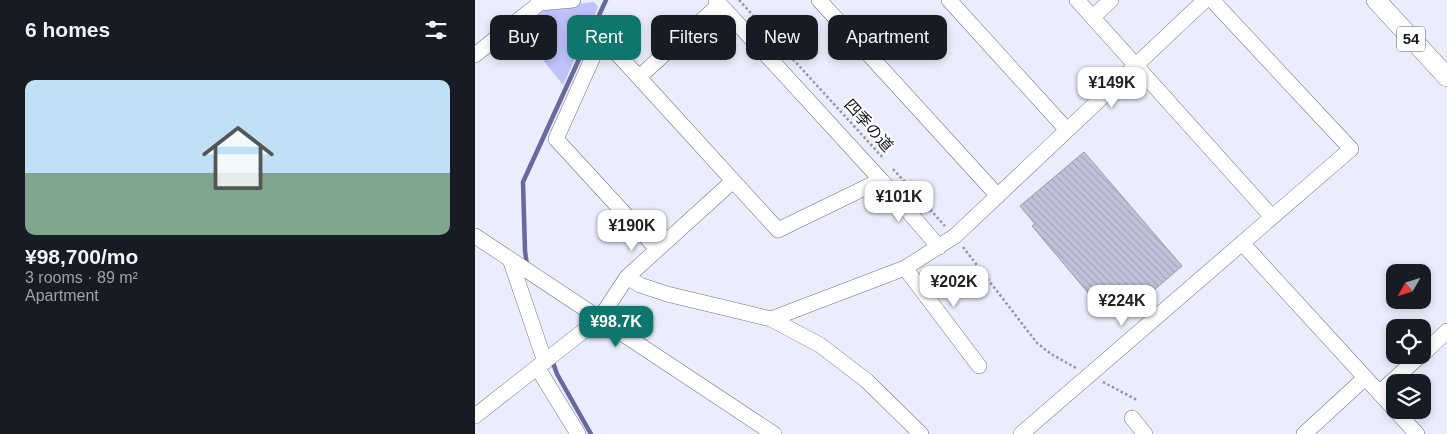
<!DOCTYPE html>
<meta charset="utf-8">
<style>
:root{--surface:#171b24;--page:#20242c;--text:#f1f3f6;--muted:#9ea1a6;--line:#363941;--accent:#0f766e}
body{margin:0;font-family:Arial,"Noto Sans JP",sans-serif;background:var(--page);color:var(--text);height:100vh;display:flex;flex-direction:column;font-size:19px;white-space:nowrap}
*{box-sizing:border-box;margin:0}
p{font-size:16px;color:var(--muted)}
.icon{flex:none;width:28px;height:28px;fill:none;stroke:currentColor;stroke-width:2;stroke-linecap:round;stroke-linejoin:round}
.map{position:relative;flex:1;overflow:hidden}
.side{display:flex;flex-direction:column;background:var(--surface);width:475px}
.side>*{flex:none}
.guide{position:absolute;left:15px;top:15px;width:475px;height:45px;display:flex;gap:10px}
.needle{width:32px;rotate:231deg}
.tools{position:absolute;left:911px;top:264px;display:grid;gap:10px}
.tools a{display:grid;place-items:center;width:45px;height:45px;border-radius:10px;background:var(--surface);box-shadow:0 2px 8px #0003;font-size:25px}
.price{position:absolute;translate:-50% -42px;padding:0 11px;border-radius:10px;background:#fff;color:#222;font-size:16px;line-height:32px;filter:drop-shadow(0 1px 2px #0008)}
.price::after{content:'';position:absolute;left:50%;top:30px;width:15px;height:11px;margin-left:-8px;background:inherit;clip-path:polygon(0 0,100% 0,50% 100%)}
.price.selected{background:var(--accent);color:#fff}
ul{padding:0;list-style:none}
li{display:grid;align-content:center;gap:10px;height:265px;padding:0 25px}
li+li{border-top:1px solid var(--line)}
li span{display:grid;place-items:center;height:155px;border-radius:10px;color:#555}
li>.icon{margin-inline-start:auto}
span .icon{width:90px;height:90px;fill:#fffc;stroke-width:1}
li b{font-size:21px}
h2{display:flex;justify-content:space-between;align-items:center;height:60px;padding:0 25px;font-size:21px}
.tag{padding:0 18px;border-radius:10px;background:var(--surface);box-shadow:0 2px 8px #0003;font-size:18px;line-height:45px}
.tag.selected{background:var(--accent);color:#fff}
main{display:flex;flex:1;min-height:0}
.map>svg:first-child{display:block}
.green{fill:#bfc2fb}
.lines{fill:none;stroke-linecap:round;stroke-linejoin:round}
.stream{stroke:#68699d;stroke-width:4.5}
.building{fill:url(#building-back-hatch);stroke:#9a9bb3}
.minor-casing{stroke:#717288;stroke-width:16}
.major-casing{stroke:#717288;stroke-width:20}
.path{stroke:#9496a2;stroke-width:2.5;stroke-dasharray:2.5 2.5;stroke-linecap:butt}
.minor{stroke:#fff;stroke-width:15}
.major{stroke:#fff;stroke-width:19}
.labels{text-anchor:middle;stroke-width:4;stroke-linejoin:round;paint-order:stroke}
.shield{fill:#fff;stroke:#5c5d62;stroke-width:1}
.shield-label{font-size:15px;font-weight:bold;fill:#16171f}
.street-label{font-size:16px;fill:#16171f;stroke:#fff}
</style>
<main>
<section class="side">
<h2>6 homes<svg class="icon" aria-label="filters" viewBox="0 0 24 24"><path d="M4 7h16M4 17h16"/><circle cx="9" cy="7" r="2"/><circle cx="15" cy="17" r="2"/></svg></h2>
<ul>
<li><span style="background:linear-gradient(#bfe0f5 60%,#7fa58c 0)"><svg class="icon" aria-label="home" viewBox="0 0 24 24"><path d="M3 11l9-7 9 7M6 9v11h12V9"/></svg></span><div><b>¥98,700/mo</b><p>3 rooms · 89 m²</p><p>Apartment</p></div></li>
</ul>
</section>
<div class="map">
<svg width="972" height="434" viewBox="0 0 972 434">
<defs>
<pattern id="building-back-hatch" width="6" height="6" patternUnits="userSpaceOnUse" patternTransform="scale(1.25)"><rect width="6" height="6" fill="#c0c2da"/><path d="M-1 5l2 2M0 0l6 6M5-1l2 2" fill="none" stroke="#a4a6bb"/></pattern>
</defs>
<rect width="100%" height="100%" fill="#ebedfc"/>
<!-- green -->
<path class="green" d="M119 2 123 7 88 85 44 30 73 8Z"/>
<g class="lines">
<!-- stream -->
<path class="stream" d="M52 265 50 251 48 182 131 0
M77 360 82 374 116 434"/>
</g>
<!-- building -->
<path class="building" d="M609 152 707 266 644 320 635 309 630 313 557 226 560 224 545 206Z"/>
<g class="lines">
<defs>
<path id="minor" d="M241 0 406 180 464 247
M344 0 523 196
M474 0 592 130
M602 0 797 217
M65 3 98 0
M618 17 636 0
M0 55 65 3 63 0
M164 77 245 4
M0 236 299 434
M767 243 942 434
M182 249 81 139 127 37 303 230 406 180
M35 259 70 362
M430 268 504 366
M152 277 165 285 192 294 296 319 345 345 392 381 446 434
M296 319 430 268 480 236 730 0
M948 354 972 331
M62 367 103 434
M904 393 946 355
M0 416 125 318 152 277 258 181
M657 418 670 434
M546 434 876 149 737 0
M829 434 890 378"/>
<path id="major" d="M901 0 972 77"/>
</defs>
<!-- minor casing -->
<use href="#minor" class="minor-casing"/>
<!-- major casing -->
<use href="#major" class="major-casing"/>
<!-- path -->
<path class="path" d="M264 0 409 159
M418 169 470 226
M488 247 562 343 576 354 601 368
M628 382 662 400"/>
<!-- minor -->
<use href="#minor" class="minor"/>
<!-- major -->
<use href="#major" class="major"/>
</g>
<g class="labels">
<!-- shield labels -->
<rect class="shield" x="922" y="26.5" width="28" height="25" rx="4"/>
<g class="shield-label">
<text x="936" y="44">54</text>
</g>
<!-- street labels -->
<g class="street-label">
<text transform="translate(394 125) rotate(48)" y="6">四季の道</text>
</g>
</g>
</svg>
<div class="tools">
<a><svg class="needle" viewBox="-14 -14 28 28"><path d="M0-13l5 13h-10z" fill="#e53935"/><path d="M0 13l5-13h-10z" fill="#9ea1a6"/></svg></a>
<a><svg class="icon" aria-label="locate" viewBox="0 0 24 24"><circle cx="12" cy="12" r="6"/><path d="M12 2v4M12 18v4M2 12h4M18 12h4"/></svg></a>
<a><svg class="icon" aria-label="layers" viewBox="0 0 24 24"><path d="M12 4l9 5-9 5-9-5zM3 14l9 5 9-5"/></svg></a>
</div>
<b class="price" style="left:637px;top:109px">¥149K</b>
<b class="price" style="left:424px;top:223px">¥101K</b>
<b class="price" style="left:157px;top:252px">¥190K</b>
<b class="price" style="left:479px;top:308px">¥202K</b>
<b class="price" style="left:647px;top:327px">¥224K</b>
<b class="price selected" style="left:141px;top:348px">¥98.7K</b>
<div class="guide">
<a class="tag">Buy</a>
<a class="tag selected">Rent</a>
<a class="tag">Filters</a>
<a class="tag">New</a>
<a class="tag">Apartment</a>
</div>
</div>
</main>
